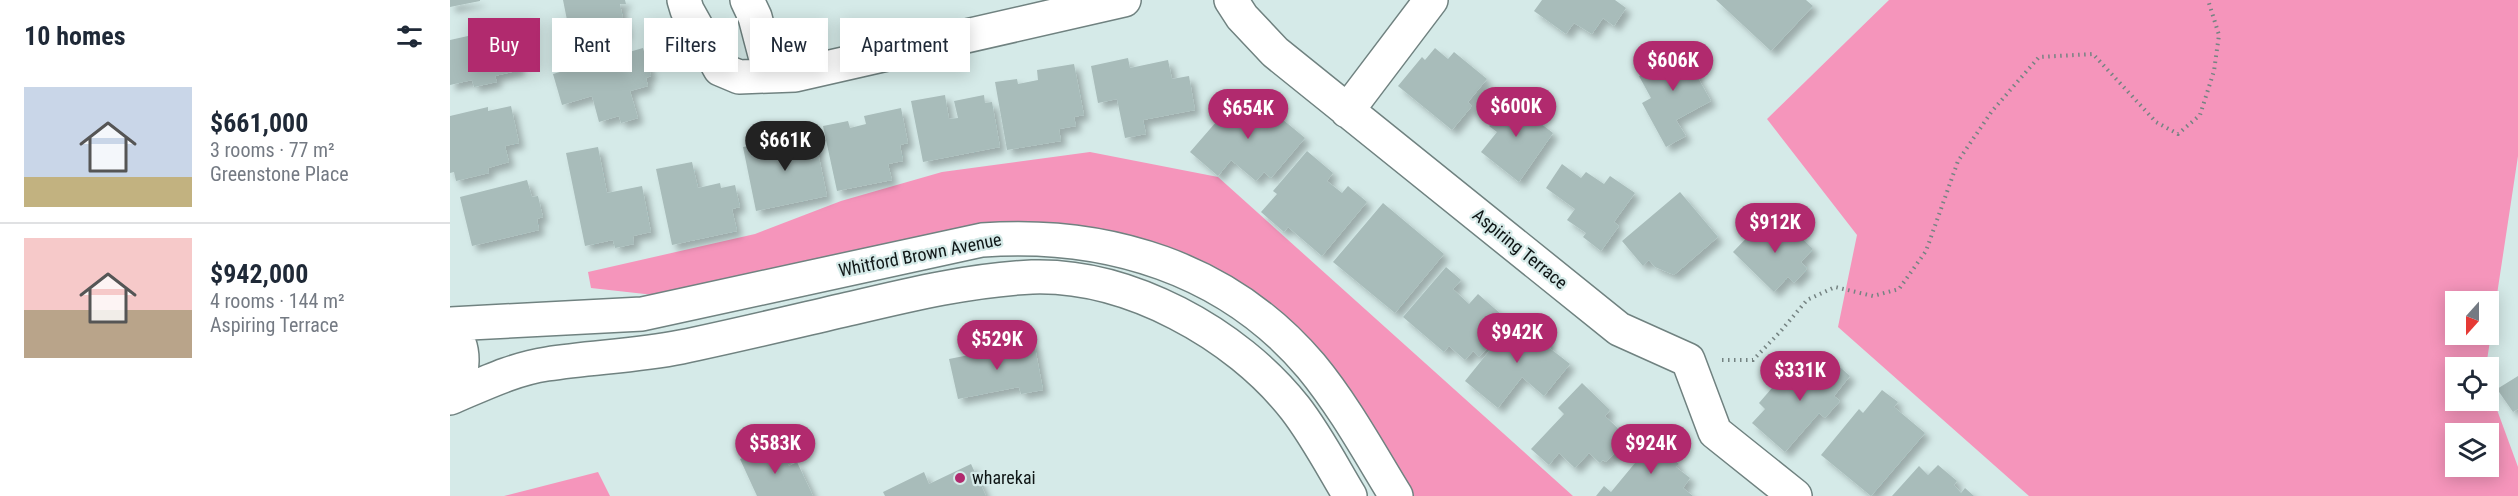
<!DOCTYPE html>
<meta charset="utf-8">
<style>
:root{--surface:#fff;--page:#f2f2f3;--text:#1f2937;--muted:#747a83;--line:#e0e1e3;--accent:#b12a6e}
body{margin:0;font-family:"Roboto Condensed",sans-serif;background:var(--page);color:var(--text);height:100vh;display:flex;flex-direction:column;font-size:22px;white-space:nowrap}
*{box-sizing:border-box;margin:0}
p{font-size:20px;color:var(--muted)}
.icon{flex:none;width:33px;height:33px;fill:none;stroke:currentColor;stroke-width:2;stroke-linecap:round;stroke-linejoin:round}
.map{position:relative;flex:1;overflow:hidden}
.drawer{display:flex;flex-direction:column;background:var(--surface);width:450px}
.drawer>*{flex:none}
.top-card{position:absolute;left:18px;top:18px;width:570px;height:54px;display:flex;gap:12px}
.needle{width:39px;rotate:201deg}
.buttons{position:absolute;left:1995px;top:291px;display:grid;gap:12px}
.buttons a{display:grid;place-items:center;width:54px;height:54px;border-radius:0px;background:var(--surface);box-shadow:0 3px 15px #0003;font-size:30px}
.price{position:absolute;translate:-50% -51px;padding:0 14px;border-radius:21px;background:var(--accent);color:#fff;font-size:20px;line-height:39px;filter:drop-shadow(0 2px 3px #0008)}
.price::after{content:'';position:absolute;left:50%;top:36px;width:18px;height:14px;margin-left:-9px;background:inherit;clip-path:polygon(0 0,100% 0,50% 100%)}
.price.on{background:#222;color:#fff}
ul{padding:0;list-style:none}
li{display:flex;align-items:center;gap:18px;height:150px;padding:0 24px}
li+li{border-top:2px solid var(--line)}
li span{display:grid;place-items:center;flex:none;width:168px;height:120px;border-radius:0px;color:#555}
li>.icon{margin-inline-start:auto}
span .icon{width:72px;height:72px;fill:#fffc;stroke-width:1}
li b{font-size:26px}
h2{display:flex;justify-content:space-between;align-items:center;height:72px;padding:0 24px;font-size:26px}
.pill{padding:0 21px;border-radius:0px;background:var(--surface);box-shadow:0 3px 15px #0003;font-size:21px;line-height:54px}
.pill.on{background:var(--accent);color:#fff}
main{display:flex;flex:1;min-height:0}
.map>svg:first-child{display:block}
.forest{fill:#f595bb;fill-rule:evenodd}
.building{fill:#a8bcba;filter:url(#shadow)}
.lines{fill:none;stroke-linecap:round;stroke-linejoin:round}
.minor-casing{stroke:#708280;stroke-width:36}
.major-casing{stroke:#708280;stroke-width:36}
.path{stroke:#758382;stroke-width:4;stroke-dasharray:1.5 4.5;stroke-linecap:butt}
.minor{stroke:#fff;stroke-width:33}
.major{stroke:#fff;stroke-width:33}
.poi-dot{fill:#b12a6e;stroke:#d5eae8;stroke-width:2}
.labels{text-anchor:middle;stroke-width:4.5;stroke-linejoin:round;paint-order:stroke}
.street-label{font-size:18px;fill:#0f1616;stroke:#d5eae8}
.poi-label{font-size:18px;fill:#0f1616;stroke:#d5eae8;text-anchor:start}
</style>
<main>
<section class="drawer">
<h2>10 homes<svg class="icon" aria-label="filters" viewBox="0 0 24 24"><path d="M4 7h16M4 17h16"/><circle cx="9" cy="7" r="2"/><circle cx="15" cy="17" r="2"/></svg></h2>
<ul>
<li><span style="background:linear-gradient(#c9d6e8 75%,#c2b280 0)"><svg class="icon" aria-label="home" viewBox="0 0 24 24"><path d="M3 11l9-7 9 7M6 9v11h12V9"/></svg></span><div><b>$661,000</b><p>3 rooms · 77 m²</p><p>Greenstone Place</p></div></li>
<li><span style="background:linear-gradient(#f6c9c9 60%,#b9a48a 0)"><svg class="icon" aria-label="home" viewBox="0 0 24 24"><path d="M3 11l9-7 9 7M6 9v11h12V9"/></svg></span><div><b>$942,000</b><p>4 rooms · 144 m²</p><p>Aspiring Terrace</p></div></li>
</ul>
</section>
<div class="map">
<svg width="2068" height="496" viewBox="0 0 2068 496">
<defs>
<filter id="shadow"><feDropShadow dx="5.5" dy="5.5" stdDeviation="3" flood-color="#0004"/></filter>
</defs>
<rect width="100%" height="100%" fill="#d5eae8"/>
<!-- forest -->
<path class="forest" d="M1439 0H2068V156L2036 367 2006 368V400H2038L2039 388 2068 467V496H1579L1388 327 1407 235 1317 119ZM2006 302H2038V334H2006ZM2006 434H2038V466H2006Z
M640 152 768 177 1123 496H959L896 391 679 238 213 296 141 288 138 272 305 234 391 201 492 172Z
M148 472 160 496H54Z"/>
<!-- building -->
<path class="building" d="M0 0H30V1L0 7Z
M113 0H175L176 4H170L176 33 170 34 172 46 131 54 124 18 117 20Z
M1092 0H1165L1176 8 1164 26 1153 18 1142 34 1124 23 1116 34 1084 11Z
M1266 0H1356L1363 6 1321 51Z
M54 31 59 53 66 51 70 70 45 76 47 82 24 87 22 80 0 85V40L36 32 37 35Z
M1235 42 1248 66 1243 69 1261 101 1226 120 1236 136 1216 147 1192 103 1201 98 1189 76 1208 65 1205 59Z
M193 48 201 76 196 78 198 86 180 91 188 118 171 123 169 116 149 122 142 96 112 105 103 74Z
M985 48 998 59 1004 52 1037 79 1018 102 1022 106 1002 130 948 86 972 57 975 60Z
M678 58 680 68 718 60 722 79 739 76 745 110 693 120 696 134 675 138 667 99 648 103 641 66Z
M624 64 634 115 624 117 626 126 609 129 611 141 557 150 545 82 567 79 568 84 588 80 587 70Z
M793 91 819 113 817 116 822 120 826 114 855 138 821 178 814 172 806 181 781 160 768 176 740 152Z
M1065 93 1082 106 1077 113 1103 133 1069 182 1031 152 1047 132 1039 126Z
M495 95 499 119 508 118 504 101 534 95 535 103 542 102 550 147 473 162 461 101Z
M61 106 69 143 55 146 59 162 38 168 39 173 6 181 4 172 0 173V116L38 107V111Z
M451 108 458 143 450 145 453 161 438 164 442 180 387 191 373 126 398 121 400 128 416 124 414 116Z
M364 133 377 196 306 211 293 147 316 143 317 148 333 144 332 139Z
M148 147 157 193 192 186 201 232 183 236 184 244 165 248 163 240 135 246 116 153Z
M857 151 883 173 877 181 892 193 898 186 917 202 872 256 838 227 834 232 811 212 827 194 823 191Z
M242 162 248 188 270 183 271 188 285 185 290 207 282 209 287 231 222 245 206 169Z
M1112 164 1131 178 1136 172 1154 184 1160 176 1185 193 1164 222 1169 226 1151 251 1133 237 1136 233 1117 220 1125 209 1096 188Z
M77 180 82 197 88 196 93 217 87 219 89 230 22 246 10 197Z
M1230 192 1268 237 1224 275 1205 267 1199 260 1193 266 1172 241Z
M933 203 994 254 945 313 883 262Z
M1328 215 1363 249 1351 262 1357 269 1344 283 1338 277 1324 292 1283 252 1306 228 1311 232Z
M996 267 1011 280 1003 289 1019 304 1028 294 1052 315 1034 336 1042 343 1029 357 1023 351 1015 360 999 346 994 352 953 317Z
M1068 315 1101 342 1097 346 1120 364 1094 396 1072 377 1048 408 1015 381Z
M584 342 593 390 571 394 569 387 508 399 499 359Z
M1375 354 1400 376 1384 396 1390 401 1375 418 1369 413 1335 452 1302 423 1315 409 1309 403 1328 381 1332 385 1345 371 1350 376 1356 368 1360 371Z
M2068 376V409L2063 412 2047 389Z
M1132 383 1160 410 1155 416 1179 439 1156 462 1153 460 1150 463 1139 453 1125 468 1109 453 1099 465 1081 449 1114 414 1108 408Z
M1432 390 1448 402 1444 407 1475 433 1421 496 1371 455 1409 409 1413 413Z
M1196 436 1229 464 1226 467 1240 478 1233 488 1243 496H1146L1154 486 1161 492 1185 463 1178 458Z
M314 448 321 454 331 449 339 466 347 462 363 496H307L290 459Z
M521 464 536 496H435L433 492 474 472 479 484Z
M1488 465 1507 481 1504 485 1511 493 1515 488 1524 496H1442L1469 466 1478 475Z"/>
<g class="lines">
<defs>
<path id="minor" d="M234 0 237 10 270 69 289 77 345 75 674 0
M297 0 305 17 320 74
M781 0 792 17 825 52 1169 329 1238 360 1265 432 1345 496
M897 111 981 0"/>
<path id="major" d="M0 324 192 314 532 240C657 231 778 268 861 366 894 406 919 452 946 496
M0 328C17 348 15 374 0 394
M0 398C31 385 63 369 97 364 142 357 186 356 231 347 289 335 346 321 403 308 462 294 521 280 582 277 678 274 786 333 845 408 866 435 882 466 900 496"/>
</defs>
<!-- minor casing -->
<use href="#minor" class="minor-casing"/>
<!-- major casing -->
<use href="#major" class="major-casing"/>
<!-- path -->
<path class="path" d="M1272 360H1303L1330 332 1357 300 1385 287 1423 296 1449 289 1476 251 1508 161 1542 111 1589 57 1643 54 1706 122 1728 134 1750 115 1764 71 1769 35 1758 0"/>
<!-- minor -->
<use href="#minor" class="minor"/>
<!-- major -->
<use href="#major" class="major"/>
</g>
<!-- markers -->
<circle class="poi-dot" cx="510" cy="478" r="6"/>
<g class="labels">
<!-- street labels -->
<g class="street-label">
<text transform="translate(1070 249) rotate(39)" y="6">Aspiring Terrace</text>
<text transform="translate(470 255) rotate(-11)" y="6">Whitford Brown Avenue</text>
</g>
<!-- poi labels -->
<g class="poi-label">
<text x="522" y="484">wharekai</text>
</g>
</g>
</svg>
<div class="buttons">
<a><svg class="needle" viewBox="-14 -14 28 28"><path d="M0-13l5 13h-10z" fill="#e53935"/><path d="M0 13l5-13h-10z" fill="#747a83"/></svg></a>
<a><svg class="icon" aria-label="locate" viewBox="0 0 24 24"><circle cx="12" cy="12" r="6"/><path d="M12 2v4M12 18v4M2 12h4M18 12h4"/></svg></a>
<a><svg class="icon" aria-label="layers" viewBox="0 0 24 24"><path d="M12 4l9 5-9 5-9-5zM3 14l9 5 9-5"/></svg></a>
</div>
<b class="price" style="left:1223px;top:92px">$606K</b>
<b class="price" style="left:1066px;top:138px">$600K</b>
<b class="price" style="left:798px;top:140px">$654K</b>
<b class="price on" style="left:335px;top:172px">$661K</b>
<b class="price" style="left:1325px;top:254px">$912K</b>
<b class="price" style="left:1067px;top:364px">$942K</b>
<b class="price" style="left:547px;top:371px">$529K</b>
<b class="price" style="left:1350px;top:402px">$331K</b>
<b class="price" style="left:325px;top:475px">$583K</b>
<b class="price" style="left:1201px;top:475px">$924K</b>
<div class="top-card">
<a class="pill on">Buy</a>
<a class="pill">Rent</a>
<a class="pill">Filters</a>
<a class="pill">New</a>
<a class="pill">Apartment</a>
</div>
</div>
</main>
